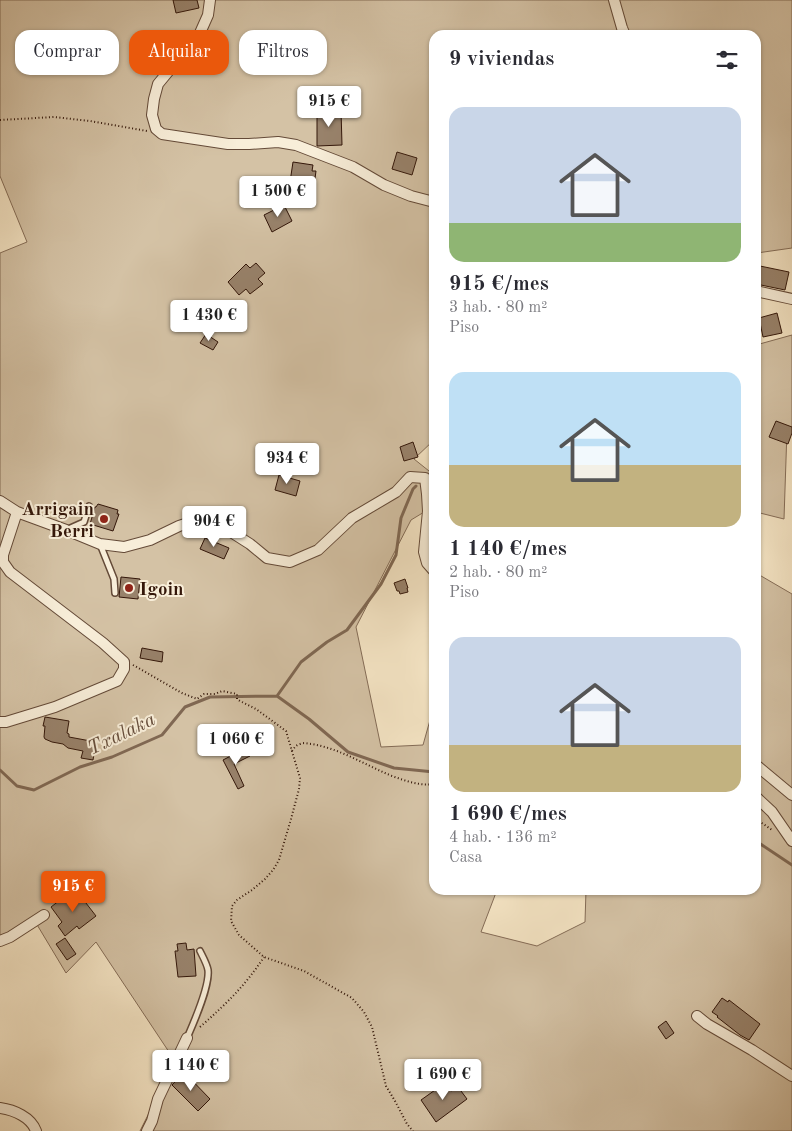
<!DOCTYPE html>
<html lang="es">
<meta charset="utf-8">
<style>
:root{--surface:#fff;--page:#f2f2f3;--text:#2b2b33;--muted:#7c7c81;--accent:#ea580c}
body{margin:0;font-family:"Old Standard TT",serif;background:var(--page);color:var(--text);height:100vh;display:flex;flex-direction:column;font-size:19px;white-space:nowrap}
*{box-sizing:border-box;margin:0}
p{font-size:16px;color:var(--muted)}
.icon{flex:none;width:28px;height:28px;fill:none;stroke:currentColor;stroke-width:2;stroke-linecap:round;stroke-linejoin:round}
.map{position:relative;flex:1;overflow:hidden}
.panel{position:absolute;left:429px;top:30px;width:332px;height:865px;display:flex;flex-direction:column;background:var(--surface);border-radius:15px;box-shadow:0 1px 4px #0004}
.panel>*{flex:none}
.banner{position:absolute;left:15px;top:30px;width:339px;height:45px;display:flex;gap:10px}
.price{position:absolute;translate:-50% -42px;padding:0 11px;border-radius:5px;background:#fff;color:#222;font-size:16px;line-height:32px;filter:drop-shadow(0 1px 2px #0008)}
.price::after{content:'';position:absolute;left:50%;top:30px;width:15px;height:11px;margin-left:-8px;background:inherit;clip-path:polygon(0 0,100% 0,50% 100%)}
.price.on{background:var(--accent);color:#fff}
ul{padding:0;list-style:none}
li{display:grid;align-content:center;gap:10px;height:265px;padding:0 20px}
li span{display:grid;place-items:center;height:155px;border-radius:15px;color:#555}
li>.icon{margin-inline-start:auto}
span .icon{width:90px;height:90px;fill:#fffc;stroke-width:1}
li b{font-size:21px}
h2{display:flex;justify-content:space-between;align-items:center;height:60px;padding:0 20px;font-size:21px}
.tag{padding:0 18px;border-radius:15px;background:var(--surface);box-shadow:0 1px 4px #0004;font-size:18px;line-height:45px}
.tag.on{background:var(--accent);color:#fff}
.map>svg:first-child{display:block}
.green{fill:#d4c2a5;stroke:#846c57}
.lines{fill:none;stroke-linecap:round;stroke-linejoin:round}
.stream{stroke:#806853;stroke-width:3}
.building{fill:#98826b;stroke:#331609}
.lane-casing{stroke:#644a38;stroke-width:8}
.street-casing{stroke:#644a38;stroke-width:12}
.path{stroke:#331609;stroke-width:2;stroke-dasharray:1 2.5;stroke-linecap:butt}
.lane{stroke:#f8eed9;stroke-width:5}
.street{stroke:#f8eed9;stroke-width:10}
.poi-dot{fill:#8f2418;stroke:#f8eed9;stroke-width:2}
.labels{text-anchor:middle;stroke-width:4;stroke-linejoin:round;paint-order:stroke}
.poi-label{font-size:19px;font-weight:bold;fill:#331609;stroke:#f8eed9;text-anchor:end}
.water-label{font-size:20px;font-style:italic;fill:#664d3b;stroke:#f8eed9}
</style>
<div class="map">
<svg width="792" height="1131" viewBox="0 0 792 1131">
<rect width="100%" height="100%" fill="#f5e5c5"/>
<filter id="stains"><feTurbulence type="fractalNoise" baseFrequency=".004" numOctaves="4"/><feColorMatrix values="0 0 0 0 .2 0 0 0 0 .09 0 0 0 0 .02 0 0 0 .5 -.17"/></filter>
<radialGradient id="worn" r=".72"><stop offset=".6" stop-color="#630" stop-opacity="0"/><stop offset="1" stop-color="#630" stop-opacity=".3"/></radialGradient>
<!-- green -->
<path class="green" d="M0 0H792V248L757 253 756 251V35H434V440L414 459 434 475V506L411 520 356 627 381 747 423 745 434 706V890H497L481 932 537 946 585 922 586 890H756V573L792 594V1131H140L175 1061 96 942 66 973 33 918 0 938V253L27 242 0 176Z
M792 335V429L787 430 784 519 756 512V345Z"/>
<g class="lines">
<!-- stream -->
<path class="stream" d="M431 471 434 470
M277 696 301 662 327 642 347 630 381 584 396 555 401 518 413 489 416 486
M0 770 17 786 34 790 80 767 112 757 162 735 185 707 210 697 277 696 309 719 348 752 394 768 434 772
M756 841 792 865"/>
</g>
<!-- building -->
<path class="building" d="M173 0H197L199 8 176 13Z
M341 110 342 145 317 146V111Z
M397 152 417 158 412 175 392 169Z
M293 162 313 165 312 171H316L314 186 290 182Z
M284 205 292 221 272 232 264 215Z
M256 263 265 273 258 279 263 284 250 294 246 289 239 295 228 282 246 264 250 268Z
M760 266 789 272 785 290 756 284Z
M777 313 782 333 763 337 759 318Z
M206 334 218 342 213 350 200 343Z
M776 421 792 427V433L788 444 769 437Z
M413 442 418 457 404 461 400 447Z
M279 475 300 481 296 496 275 490Z
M98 504 118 510 117 514H119L113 531 90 524 95 507H96Z
M205 538 229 548 224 559 200 549Z
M121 577 140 579 138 599 119 597Z
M405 579 408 588H407L408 592 400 594 399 591H397L394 583Z
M142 648 163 652 162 662 140 658Z
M45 717 69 721 67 733 69 734V737L96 742 93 760 81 758 83 751 68 748 63 744 52 742 45 739 44 737 45 726H43Z
M246 748 250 756 234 764 244 786 238 789 223 760Z
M69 893 73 899 79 894 96 916 79 929 77 926 65 936 58 926 62 922 51 907Z
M65 938 76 954 67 960 56 944Z
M186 943 187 950 194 949 196 976 178 977 175 951H178L177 944Z
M722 998 728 1002 729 1000 760 1024 749 1040 740 1035 717 1017 718 1016 712 1012Z
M666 1021 674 1033 666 1039 658 1027Z
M184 1072 210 1099 198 1111 172 1085Z
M445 1083 451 1091 458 1087 467 1099 436 1122 421 1100Z"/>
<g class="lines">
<defs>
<path id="lane" d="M66 530 84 522 89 506
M100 544 114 579 115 593
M187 1038C194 1022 210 986 208 970 207 964 203 957 200 951"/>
<path id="street" d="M210 0 208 15 200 33 158 84 154 99 152 115 156 129 162 134 228 144H249L278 142 296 145 353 167 384 185 411 196 434 202
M614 0 622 28 625 35
M756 291 792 299
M0 501 17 512 66 530 100 544 124 547 150 540 179 526 194 521 211 524 228 530 250 544 267 558 290 562 318 550 352 518 396 492 410 477 425 478 427 494 428 511 424 552 427 563 434 571
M0 722H6L55 707 117 681 124 669V662L103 643 10 572 3 562V555L17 512
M756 765 792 795
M756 797 772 812 792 841
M0 941 10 937 44 915
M697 1016 707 1024 752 1050 792 1076
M0 1108C14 1110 31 1117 36 1131
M147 1131 152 1121 158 1099 187 1038"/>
</defs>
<!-- lane casing -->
<use href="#lane" class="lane-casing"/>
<!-- street casing -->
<use href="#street" class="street-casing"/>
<!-- path -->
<path class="path" d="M0 120 54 117 90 121 147 131
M133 665 182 693 197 699 204 694H215L222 691 237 694V699L240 701 256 709 286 731 300 778 299 789 291 819 279 860 273 870 265 879 252 890 237 900 232 906 231 921 239 935 264 957 304 971 352 998 364 1012 372 1027 386 1086 395 1101 407 1124 413 1131
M292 751C294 748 296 745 300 744 304 742 308 744 312 744 341 749 365 765 392 776 406 781 419 786 434 784
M756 819 772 830
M200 1027C226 1004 245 986 264 957"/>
<!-- lane -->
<use href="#lane" class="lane"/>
<!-- street -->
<use href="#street" class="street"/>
</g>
<!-- markers -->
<g class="poi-dot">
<circle cx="104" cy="519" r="5"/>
<circle cx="129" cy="588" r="5"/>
</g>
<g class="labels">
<!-- poi labels -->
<g class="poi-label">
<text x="94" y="515">Arrigain<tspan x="94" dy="22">Berri</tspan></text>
<text x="139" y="595" text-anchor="start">Igoin</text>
</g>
<!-- water labels -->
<g class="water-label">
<text transform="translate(121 733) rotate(-26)" y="7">Txalaka</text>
</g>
</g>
<rect width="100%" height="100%" filter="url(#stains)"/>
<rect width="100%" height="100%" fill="url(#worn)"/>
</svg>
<b class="price" style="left:329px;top:128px">915 €</b>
<b class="price" style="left:278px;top:218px">1 500 €</b>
<b class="price" style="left:209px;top:342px">1 430 €</b>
<b class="price" style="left:287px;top:485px">934 €</b>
<b class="price" style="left:214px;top:548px">904 €</b>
<b class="price" style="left:236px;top:766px">1 060 €</b>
<b class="price on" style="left:73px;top:913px">915 €</b>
<b class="price" style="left:191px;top:1092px">1 140 €</b>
<b class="price" style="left:443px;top:1101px">1 690 €</b>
<div class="banner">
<a class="tag">Comprar</a>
<a class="tag on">Alquilar</a>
<a class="tag">Filtros</a>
</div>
<section class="panel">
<h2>9 viviendas<svg class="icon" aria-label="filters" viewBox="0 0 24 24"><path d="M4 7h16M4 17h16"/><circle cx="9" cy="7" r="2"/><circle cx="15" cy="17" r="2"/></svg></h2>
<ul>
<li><span style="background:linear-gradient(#c9d6e8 75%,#8fb573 0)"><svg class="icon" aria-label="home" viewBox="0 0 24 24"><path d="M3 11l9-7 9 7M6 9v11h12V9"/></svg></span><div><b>915 €/mes</b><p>3 hab. · 80 m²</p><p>Piso</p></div></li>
<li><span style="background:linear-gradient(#bfe0f5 60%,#c2b280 0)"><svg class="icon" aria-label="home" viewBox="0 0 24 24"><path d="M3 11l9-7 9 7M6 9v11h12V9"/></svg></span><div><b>1 140 €/mes</b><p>2 hab. · 80 m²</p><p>Piso</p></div></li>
<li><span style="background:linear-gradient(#c9d6e8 70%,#c2b280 0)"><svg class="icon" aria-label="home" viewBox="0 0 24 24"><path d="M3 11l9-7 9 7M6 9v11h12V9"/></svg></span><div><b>1 690 €/mes</b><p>4 hab. · 136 m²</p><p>Casa</p></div></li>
</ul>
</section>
</div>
